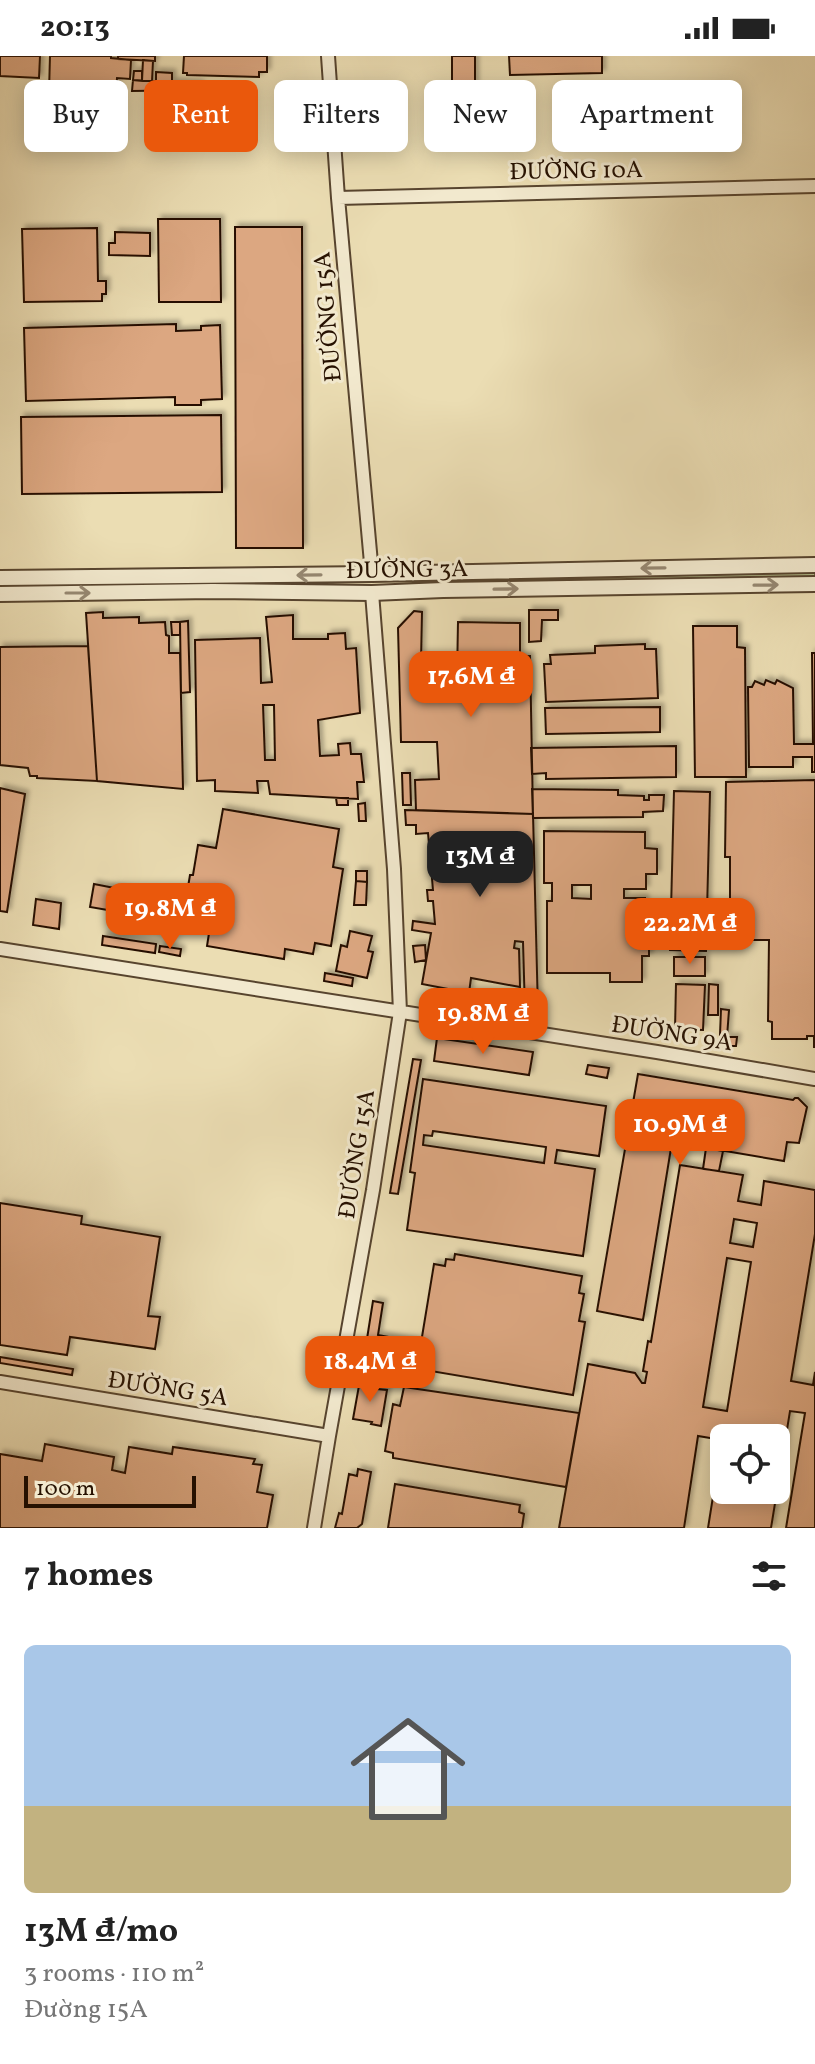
<!DOCTYPE html>
<meta charset="utf-8">
<style>
:root{--surface:#fff;--page:#f2f2f2;--text:#222;--muted:#767676;--line:#e0e0e0;--accent:#ea580c}
body{margin:0;font-family:Vollkorn,serif;background:var(--page);color:var(--text);height:100vh;display:flex;flex-direction:column;font-size:30px;white-space:nowrap}
*{box-sizing:border-box;margin:0}
p{font-size:26px;color:var(--muted)}
.icon{flex:none;width:44px;height:44px;fill:none;stroke:currentColor;stroke-width:2;stroke-linecap:round;stroke-linejoin:round}
.map{position:relative;height:1472px;overflow:hidden}
.side{display:flex;flex-direction:column;background:var(--surface);flex:1}
.side>*{flex:none}
.banner{position:absolute;left:24px;top:24px;width:768px;height:72px;display:flex;gap:16px}
.controls{position:absolute;left:710px;top:1368px;display:grid;gap:16px}
.controls a{display:grid;place-items:center;width:80px;height:80px;border-radius:12px;background:var(--surface);box-shadow:0 4px 20px #0003;font-size:40px}
.scale{position:absolute;left:24px;bottom:20px;width:172px;box-sizing:border-box;padding-left:8px;border:4px solid #261101;border-top:0;font-size:22px;line-height:28px;white-space:nowrap;color:#261101;-webkit-text-stroke:6px #f2e9ce;paint-order:stroke}
.price{position:absolute;translate:-50% -68px;padding:0 18px;border-radius:16px;background:var(--accent);color:#fff;font-size:26px;line-height:52px;filter:drop-shadow(0 2px 4px #0008)}
.price::after{content:'';position:absolute;left:50%;top:48px;width:24px;height:18px;margin-left:-12px;background:inherit;clip-path:polygon(0 0,100% 0,50% 100%)}
.price.current{background:#222;color:#fff}
ul{padding:0;list-style:none}
li{display:grid;align-content:center;gap:16px;height:424px;padding:0 24px}
li+li{border-top:2px solid var(--line)}
li span{display:grid;place-items:center;height:248px;border-radius:12px;color:#555}
li>.icon{margin-inline-start:auto}
span .icon{width:144px;height:144px;fill:#fffc;stroke-width:1}
li b{font-size:34px}
h2{display:flex;justify-content:space-between;align-items:center;height:96px;padding:0 24px;font-size:34px}
.tag{padding:0 28px;border-radius:12px;background:var(--surface);box-shadow:0 4px 20px #0003;font-size:28px;line-height:72px}
.tag.current{background:var(--accent);color:#fff}
.status{display:flex;justify-content:space-between;align-items:center;height:56px;padding:0 40px;background:var(--surface);direction:ltr}
.status svg{height:22px;fill:currentColor}
.map>svg:first-child{display:block}
.green{fill:#b6c18e;stroke:#6e6948;stroke-width:2}
.building{fill:#dca781;stroke:#261101;stroke-width:2;fill-rule:evenodd;filter:url(#shadow)}
.lines{fill:none;stroke-linecap:round;stroke-linejoin:round}
.minor-casing{stroke:#57442e;stroke-width:16}
.tertiary-casing{stroke:#57442e;stroke-width:18}
.minor{stroke:#f2e9ce;stroke-width:12}
.tertiary{stroke:#f2e9ce;stroke-width:14}
.oneway{stroke:#968872}
.labels{text-anchor:middle;stroke-width:6;stroke-linejoin:round;paint-order:stroke}
.street-label{font-size:24px;fill:#261101;stroke:#f2e9ce}
</style>
<div class="status"><b>20:13</b><svg viewBox="0 0 49 12"><path d="M0 12V9h3v3zM5 12V6h3v6zM10 12V3h3v9zM15 12V0h3v12zM26 1h20v11H26zM47 4h2v5h-2z"/></svg></div>
<div class="map">
<svg width="815" height="1472" viewBox="0 0 815 1472">
<defs>
<filter id="shadow"><feDropShadow dx="3.5" dy="-3.5" stdDeviation="2" flood-color="#0004"/></filter>
</defs>
<rect width="100%" height="100%" fill="#ebddb3"/>
<filter id="stains"><feTurbulence type="fractalNoise" baseFrequency=".0025" numOctaves="4"/><feColorMatrix values="0 0 0 0 .2 0 0 0 0 .09 0 0 0 0 .02 0 0 0 .5 -.17"/></filter>
<radialGradient id="worn" r=".72"><stop offset=".6" stop-color="#630" stop-opacity="0"/><stop offset="1" stop-color="#630" stop-opacity=".3"/></radialGradient>
<!-- green -->
<path class="green" d="M815 516V522L420 529 421 524Z
M319 525 320 530 0 532V528Z"/>
<!-- building -->
<path class="building" d="M0 0H40L39 22 0 20Z
M50 0H111V2L131 4 130 23 117 22 116 35 49 36Z
M118 0H155V5L118 3Z
M184 0H267V16H259V21L187 19V17H183Z
M452 0H475V31H452Z
M509 0H602V17L510 19Z
M143 4 153 5 152 25H142Z
M134 15H142V25L133 24Z
M156 16 172 17V26L156 25Z
M133 24 200 28V34L132 35Z
M158 163H220L221 246H159Z
M235 171H302L303 492H236Z
M97 172 98 225H106V238H102V245L24 246 22 173Z
M115 176 150 177V200L109 199V187H115Z
M176 268V275L201 274V270L220 269 222 343 201 344V349H175V341L26 345 24 272Z
M221 359 222 436 22 438 21 361Z
M529 554H558V564H542L541 585 529 586Z
M414 555 422 556 421 606H428L429 615H421L422 621 457 622 458 566 520 567V600H530L533 758 416 754 415 724 439 723 437 686H401L398 572Z
M103 556V562L139 561V567L165 566 166 579 169 580V597H180L183 733 97 725 86 557Z
M293 559V583H328V578L345 577 346 593 356 592 360 657 318 664 320 700 339 699 338 688 350 687 351 698H361L364 726H357L358 743 270 738 268 725H257L258 737 215 735V724L197 725 195 584 260 582 261 627 272 626 266 561ZM263 649H274L275 704H265Z
M188 565 190 636 181 637 180 566Z
M171 566H180V579H172Z
M693 570H737V591L745 592 746 721H695Z
M645 588V593H656L658 642 546 646 544 608H551L550 599 595 597V590Z
M88 590 97 725 37 722V720H30L28 712 0 709V591Z
M812 597H815V716H812V701H793V711H749L748 631H752L755 625 764 629 766 624 775 628 777 624 793 632 794 688H813Z
M660 651V676L546 678 545 652Z
M676 690V721L546 723V717L532 718 531 692Z
M402 717H410L411 749H403Z
M815 724V991H814V980H807V983H772V966L768 965 769 884H737L738 874 730 873V801H725L726 726Z
M0 732 25 738 7 856 0 855Z
M532 733 618 734V739L644 740V744H649V739H664L663 755 643 756V761L533 762Z
M674 735 710 736 706 895 670 894Z
M336 742H348V749H337Z
M365 747 366 765H359L358 748Z
M223 753 339 773 333 811 343 813 331 890 315 887 313 898 285 893 284 903 207 890 210 871 186 867 191 838 187 837 190 819H193L198 789 216 792Z
M405 754 533 758 538 956 525 955 523 886 515 885 514 892 519 893 520 931 471 922 469 937 422 928 431 877 412 874 413 865 435 868 433 845H428L427 834H433L428 777 416 778V769H406Z
M544 775 645 776V792L657 793V818H646V833H624V842H645V862H649V900H642V926H610V917H547V845H552V827H544ZM572 829H591V843L572 842Z
M356 815H367V826L356 825Z
M356 825 367 826 366 849H354Z
M94 828 135 836 131 858 90 851Z
M36 843 61 847 59 873 33 869Z
M350 875 372 880 368 895 373 896 367 922 336 915 341 889 347 891Z
M103 880 156 888 155 897 102 889Z
M425 889 426 904 415 906 413 890Z
M160 890 181 893 180 900 159 896Z
M674 901H705V920H674Z
M325 917 353 922 352 930 324 925Z
M676 928 705 929 703 974 675 973Z
M709 928 718 929V959H708Z
M721 953 729 954 727 981H737L736 990H725L726 979H720Z
M437 982 533 996 529 1019 434 1005Z
M413 1003 421 1004 398 1138 390 1137Z
M588 1009 609 1012 607 1022 586 1018Z
M638 1018 793 1044 795 1042H798L807 1051 799 1087 787 1086 784 1105 672 1086 643 1264 597 1255Z
M423 1023 606 1050 599 1100 557 1094 555 1107 595 1113 583 1200 407 1174 415 1117 410 1116ZM433 1075 546 1091 544 1107 423 1089 424 1079 432 1080Z
M706 1092 723 1095 719 1115 703 1113Z
M680 1109 743 1119 738 1145 761 1149 764 1125 815 1134V1178L791 1325 813 1329 815 1316V1472H786L805 1357 790 1355 771 1472H708L722 1384 698 1380 684 1472H559L588 1308 635 1317 642 1327H645L647 1316 643 1315 648 1285 651 1286ZM734 1163 757 1167 753 1191 730 1187ZM727 1202 751 1206 727 1355 703 1351ZM724 1382H776V1434H724Z
M0 1147 82 1160 81 1168 160 1181 148 1260 160 1261 155 1293 70 1281 67 1299 0 1289Z
M455 1198 582 1220 579 1237 584 1238 579 1265 585 1266 573 1339 401 1310 402 1303 372 1298 371 1309 363 1308 373 1245 383 1247 378 1279 421 1287 434 1208 445 1210 446 1203 454 1204Z
M0 1301 73 1313 72 1319 0 1307Z
M360 1324 368 1325 367 1332 387 1334 381 1370 371 1368 372 1366 353 1363Z
M404 1331 579 1357 566 1431 393 1402V1397L385 1395 393 1348 400 1350Z
M45 1388 114 1401 112 1414 125 1417 129 1391 172 1398 173 1391 255 1403 253 1408 262 1409 257 1436 273 1439 267 1472H0V1398L42 1405Z
M358 1413 371 1416 362 1468 357 1472H335L339 1457 342 1458 349 1418 357 1420Z
M395 1428 520 1449 519 1456 524 1458 522 1472H388Z"/>
<g class="lines">
<defs>
<path id="minor" d="M328 0 338 142 372 518
M338 142 815 130
M0 893 657 996 815 1023
M0 1326 329 1380
M314 1472 329 1380 373 1134 400 956 394 813 372 537"/>
<path id="tertiary" d="M0 522 372 518 815 509
M0 538 213 535 372 537 443 534 815 528"/>
</defs>
<!-- minor casing -->
<use href="#minor" class="minor-casing"/>
<!-- tertiary casing -->
<use href="#tertiary" class="tertiary-casing"/>
<!-- minor -->
<use href="#minor" class="minor"/>
<!-- tertiary -->
<use href="#tertiary" class="tertiary"/>
</g>
<!-- one-way arrows -->
<defs><path id="oneway-shaft" d="M-6 0H5M1.5-3L5.5 0L1.5 3" fill="none" stroke-width="1.6" stroke-linecap="round" stroke-linejoin="round" transform="scale(2)"/></defs>
<g class="oneway">
<use href="#oneway-shaft" transform="translate(653 512) rotate(179)"/>
<use href="#oneway-shaft" transform="translate(309 519) rotate(179)"/>
<use href="#oneway-shaft" transform="translate(766 529) rotate(-1)"/>
<use href="#oneway-shaft" transform="translate(506 533) rotate(-1)"/>
<use href="#oneway-shaft" transform="translate(78 537)"/>
</g>
<g class="labels">
<!-- street labels -->
<g class="street-label">
<text transform="translate(576 114) rotate(-1)" y="8">ĐƯỜNG 10A</text>
<text transform="translate(327 261) rotate(-95)" y="8">ĐƯỜNG 15A</text>
<text transform="translate(407 513) rotate(-1)" y="8">ĐƯỜNG 3A</text>
<text transform="translate(672 977) rotate(9)" y="8">ĐƯỜNG 9A</text>
<text transform="translate(356 1098) rotate(-81)" y="8">ĐƯỜNG 15A</text>
<text transform="translate(168 1332) rotate(9)" y="8">ĐƯỜNG 5A</text>
</g>
</g>
<rect width="100%" height="100%" filter="url(#stains)"/>
<rect width="100%" height="100%" fill="url(#worn)"/>
</svg>
<div class="controls">
<a><svg class="icon" aria-label="locate" viewBox="0 0 24 24"><circle cx="12" cy="12" r="6"/><path d="M12 2v4M12 18v4M2 12h4M18 12h4"/></svg></a>
</div>
<div class="scale">100 m</div>
<b class="price" style="left:471px;top:663px">17.6M ₫</b>
<b class="price current" style="left:480px;top:843px">13M ₫</b>
<b class="price" style="left:170px;top:895px">19.8M ₫</b>
<b class="price" style="left:690px;top:910px">22.2M ₫</b>
<b class="price" style="left:483px;top:1000px">19.8M ₫</b>
<b class="price" style="left:680px;top:1111px">10.9M ₫</b>
<b class="price" style="left:370px;top:1348px">18.4M ₫</b>
<div class="banner">
<a class="tag">Buy</a>
<a class="tag current">Rent</a>
<a class="tag">Filters</a>
<a class="tag">New</a>
<a class="tag">Apartment</a>
</div>
</div>
<section class="side">
<h2>7 homes<svg class="icon" aria-label="filters" viewBox="0 0 24 24"><path d="M4 7h16M4 17h16"/><circle cx="9" cy="7" r="2"/><circle cx="15" cy="17" r="2"/></svg></h2>
<ul>
<li><span style="background:linear-gradient(#a9c7e8 65%,#c2b280 0)"><svg class="icon" aria-label="home" viewBox="0 0 24 24"><path d="M3 11l9-7 9 7M6 9v11h12V9"/></svg></span><div><b>13M ₫/mo</b><p>3 rooms · 110 m²</p><p>Đường 15A</p></div></li>
</ul>
</section>
